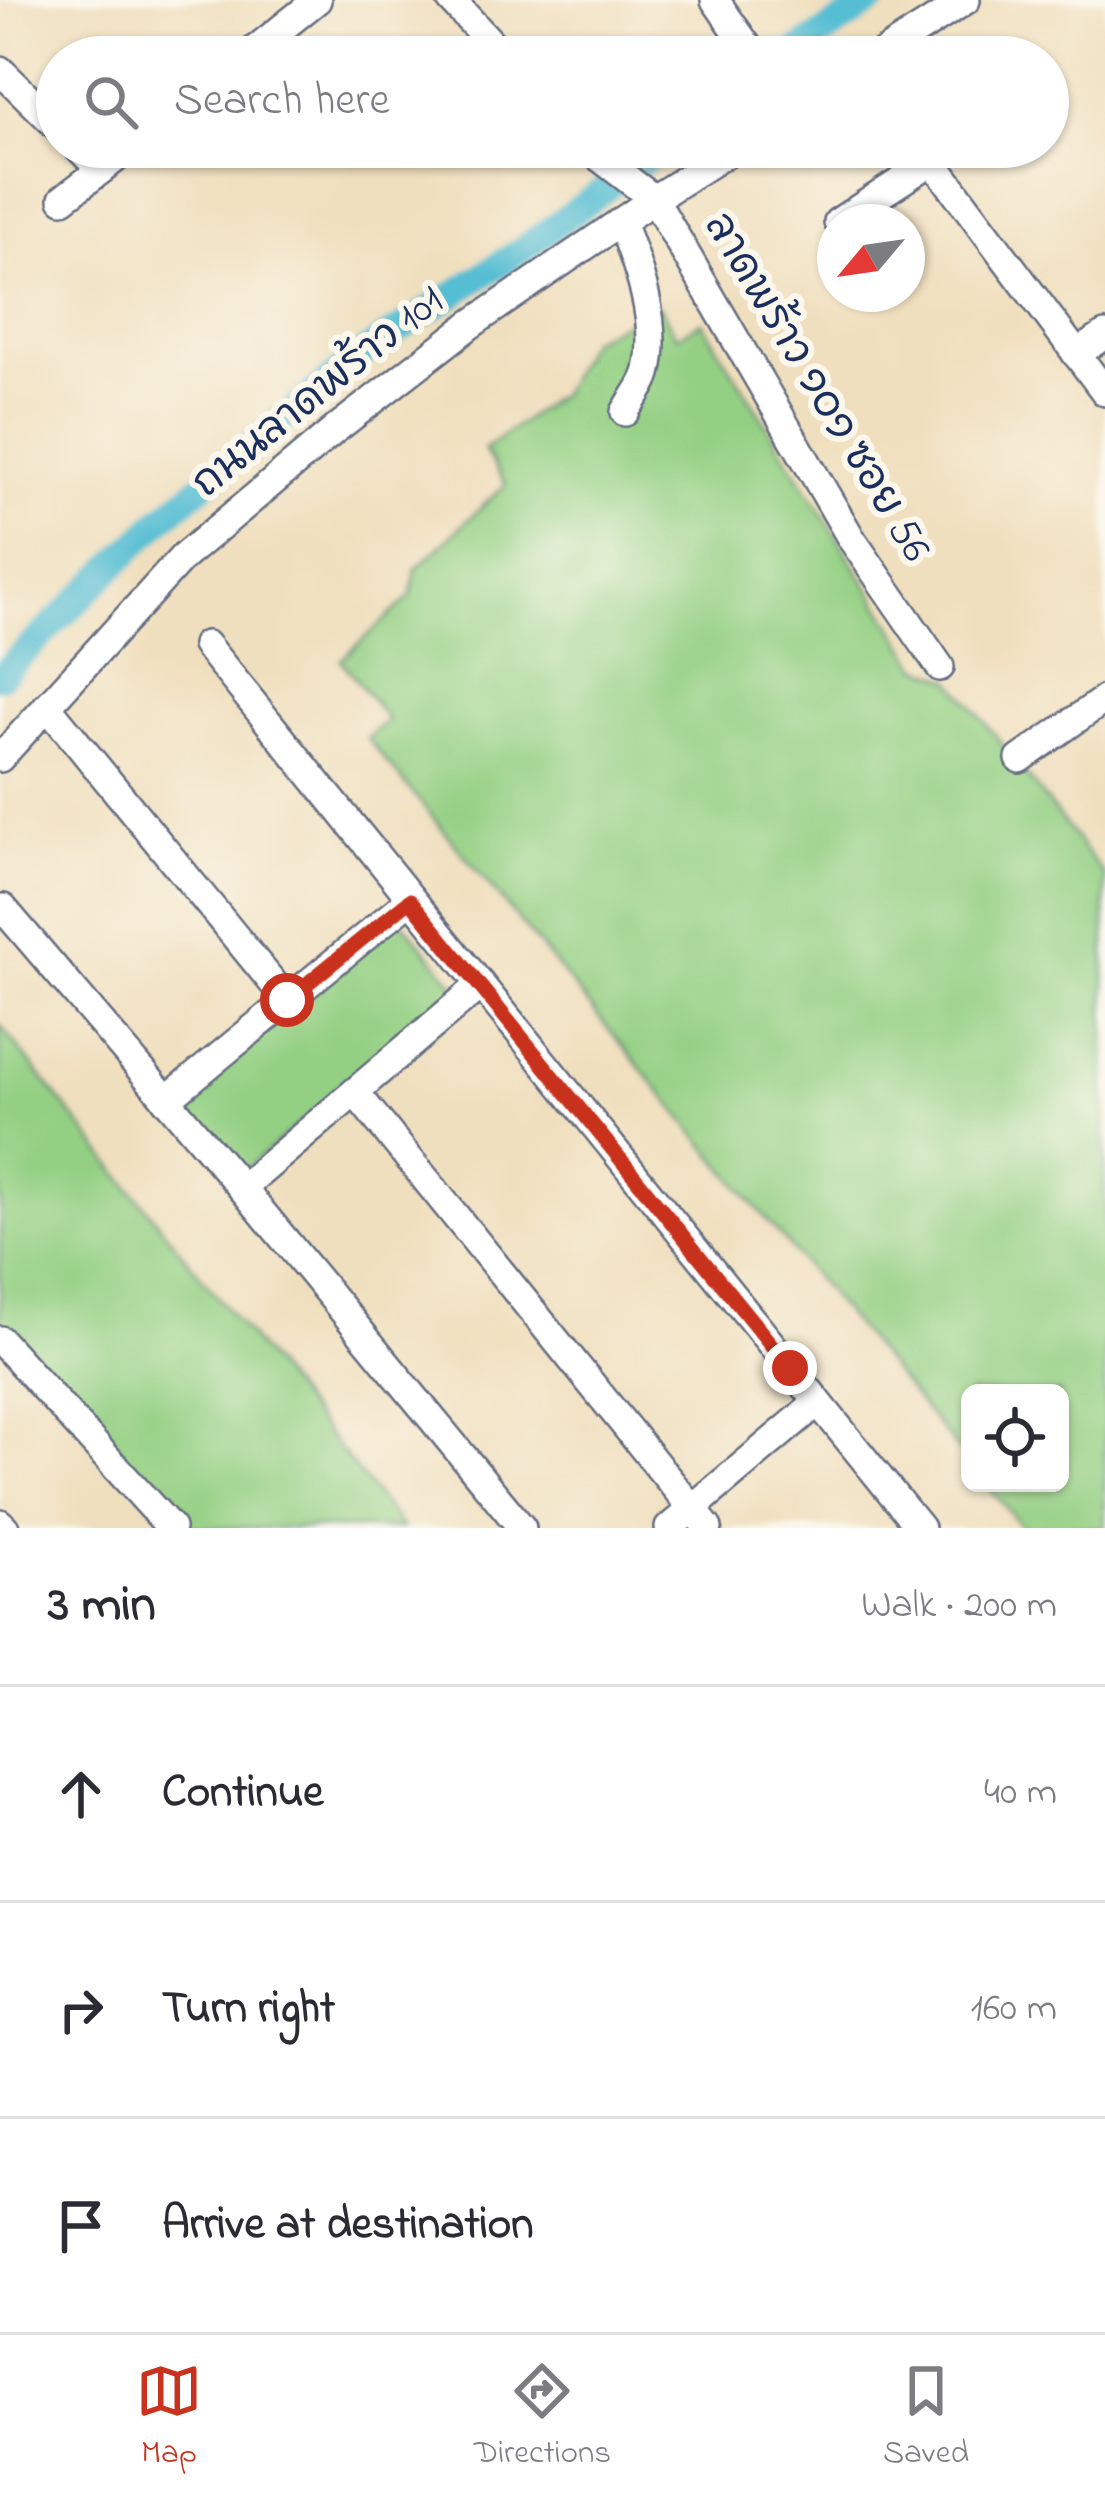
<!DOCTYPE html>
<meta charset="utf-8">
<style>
body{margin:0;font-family:"Indie Flower","Playpen Sans Thai",sans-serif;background:#f2f2f3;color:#2b2b33}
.controls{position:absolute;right:36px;bottom:36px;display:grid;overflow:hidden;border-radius:18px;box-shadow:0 3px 9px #0004}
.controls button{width:108px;height:108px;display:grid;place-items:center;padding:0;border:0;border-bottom:3px solid #e1e1e2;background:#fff;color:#2b2b33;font:60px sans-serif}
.compass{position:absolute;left:817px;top:204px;width:108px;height:108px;border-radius:50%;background:#fff;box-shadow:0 3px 9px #0004;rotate:241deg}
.stop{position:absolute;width:36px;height:36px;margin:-27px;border:9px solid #c8321e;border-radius:50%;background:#fff}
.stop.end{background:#c8321e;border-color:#fff;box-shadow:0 3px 12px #0008}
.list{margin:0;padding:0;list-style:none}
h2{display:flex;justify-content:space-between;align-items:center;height:156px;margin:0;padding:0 48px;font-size:51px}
h2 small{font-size:39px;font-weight:400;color:#7c7c81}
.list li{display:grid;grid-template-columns:78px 1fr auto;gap:36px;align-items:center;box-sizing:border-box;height:216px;padding:0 48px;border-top:3px solid #e1e1e2}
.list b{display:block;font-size:45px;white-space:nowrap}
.list em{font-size:39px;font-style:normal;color:#7c7c81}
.icon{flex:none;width:66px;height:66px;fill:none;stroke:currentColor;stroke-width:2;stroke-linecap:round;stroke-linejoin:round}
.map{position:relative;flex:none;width:1105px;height:1528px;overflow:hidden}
.search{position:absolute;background:#fff;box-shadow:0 3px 9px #0004;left:36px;right:36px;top:36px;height:132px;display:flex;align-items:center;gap:30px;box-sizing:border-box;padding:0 42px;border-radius:66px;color:#7c7c81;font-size:45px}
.sheet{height:804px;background:#fff}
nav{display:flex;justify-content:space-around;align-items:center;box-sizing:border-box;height:168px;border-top:3px solid #e1e1e2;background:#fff;font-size:33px;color:#7c7c81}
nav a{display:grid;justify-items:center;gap:6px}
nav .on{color:#c8321e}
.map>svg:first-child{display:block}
</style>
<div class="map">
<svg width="1105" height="1528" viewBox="0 0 1105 1528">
<rect width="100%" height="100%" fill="#fbf7ec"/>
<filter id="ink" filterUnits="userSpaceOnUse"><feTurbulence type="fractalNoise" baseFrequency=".00833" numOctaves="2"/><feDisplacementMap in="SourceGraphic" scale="24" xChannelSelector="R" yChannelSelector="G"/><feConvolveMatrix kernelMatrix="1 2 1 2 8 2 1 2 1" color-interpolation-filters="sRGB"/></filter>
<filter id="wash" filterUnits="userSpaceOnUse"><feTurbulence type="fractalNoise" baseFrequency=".004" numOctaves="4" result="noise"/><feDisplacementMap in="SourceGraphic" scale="48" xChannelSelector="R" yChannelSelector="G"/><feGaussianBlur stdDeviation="2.7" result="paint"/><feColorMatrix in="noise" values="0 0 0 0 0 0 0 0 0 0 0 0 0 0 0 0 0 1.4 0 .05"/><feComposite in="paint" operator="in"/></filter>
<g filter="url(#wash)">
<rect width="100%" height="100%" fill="#f0dfbe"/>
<!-- green -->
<g fill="#94d084" stroke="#588071" stroke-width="3">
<polygon points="659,306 677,336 702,322 918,666 952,680 1105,876 1105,1528 1023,1528 985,1483 1060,1483 1060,1393 970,1393 970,1464 367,738 388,720 341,660 411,596 416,569 506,484 484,450 561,393 589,340"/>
<polygon points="400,919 460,990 240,1174 180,1102"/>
<polygon points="0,1025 402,1528 180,1528 0,1330"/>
</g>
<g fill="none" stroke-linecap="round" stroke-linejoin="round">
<!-- canal -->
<g stroke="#56bed3" stroke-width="27">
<polyline points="788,57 875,0"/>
<polyline points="0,676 164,517 365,352 523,249 663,147"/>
</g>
</g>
</g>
<g filter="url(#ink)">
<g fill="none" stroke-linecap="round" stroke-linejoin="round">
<defs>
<g id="minor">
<polyline points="451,0 504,57"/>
<polyline points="715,0 755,57"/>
<polyline points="246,57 317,0"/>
<polyline points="877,57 966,0"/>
<polyline points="0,70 57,126"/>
<polyline points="78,147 101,170 130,147"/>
<polyline points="586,147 654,199 851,538 940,667"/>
<polyline points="922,147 1105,392"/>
<polyline points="63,199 101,170"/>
<path d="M 621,222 C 638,266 659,322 648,370 C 645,385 632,399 625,412"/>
<polyline points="838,222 932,161"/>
<polyline points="1076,354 1105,335"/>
<polyline points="206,645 920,1528"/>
<polyline points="47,706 287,1000"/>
<polyline points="0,758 182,558 337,428 470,325 654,199 736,147"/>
<polyline points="1020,759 1105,699"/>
<polyline points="3,908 242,1188 522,1528"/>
<polyline points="355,1092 708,1528"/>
<polyline points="166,1100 410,900"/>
<polyline points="242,1188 479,986"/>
<polyline points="0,1340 171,1528"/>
<polyline points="0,1523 5,1528"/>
<polyline points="669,1528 818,1402"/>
</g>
</defs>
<!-- minor casing -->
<use href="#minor" stroke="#666d80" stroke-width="32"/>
<!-- minor -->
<use href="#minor" stroke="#fff" stroke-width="27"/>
</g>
</g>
<g fill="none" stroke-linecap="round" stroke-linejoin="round" filter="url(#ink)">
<!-- route -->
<polyline stroke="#c8321e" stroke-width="15" points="287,1000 410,900 790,1368"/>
</g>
<g text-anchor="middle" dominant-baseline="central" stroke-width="12" stroke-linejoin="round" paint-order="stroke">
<!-- street labels -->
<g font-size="42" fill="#1b2f5e" stroke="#fbf7ec">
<text transform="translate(816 388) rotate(59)">ลาดพร้าว ๑๐๑ ซอย 56</text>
<text transform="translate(319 393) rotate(-39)">ถนนลาดพร้าว 101</text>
</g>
</g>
</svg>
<div class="controls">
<button><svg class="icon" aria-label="locate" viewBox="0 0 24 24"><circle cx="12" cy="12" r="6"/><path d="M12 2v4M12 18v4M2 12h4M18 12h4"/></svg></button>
</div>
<svg class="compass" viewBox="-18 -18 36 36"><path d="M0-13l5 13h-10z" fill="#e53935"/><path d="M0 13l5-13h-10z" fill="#7c7c81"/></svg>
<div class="stop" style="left:287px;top:1000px"></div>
<div class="stop end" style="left:790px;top:1368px"></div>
<div class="search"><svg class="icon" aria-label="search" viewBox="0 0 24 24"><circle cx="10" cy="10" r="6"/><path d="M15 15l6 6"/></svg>Search here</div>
</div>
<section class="sheet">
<h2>3 min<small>Walk · 200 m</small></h2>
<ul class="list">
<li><svg class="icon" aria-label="ahead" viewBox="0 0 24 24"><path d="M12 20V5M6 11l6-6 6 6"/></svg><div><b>Continue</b></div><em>40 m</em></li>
<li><svg class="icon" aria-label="right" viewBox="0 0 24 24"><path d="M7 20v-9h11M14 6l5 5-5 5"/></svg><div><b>Turn right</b></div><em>160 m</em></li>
<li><svg class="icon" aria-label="arrive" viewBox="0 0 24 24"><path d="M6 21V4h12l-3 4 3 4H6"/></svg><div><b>Arrive at destination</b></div></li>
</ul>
</section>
<nav>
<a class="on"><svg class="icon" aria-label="map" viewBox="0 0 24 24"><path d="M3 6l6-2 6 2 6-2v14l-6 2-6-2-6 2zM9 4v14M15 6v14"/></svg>Map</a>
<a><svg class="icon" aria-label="directions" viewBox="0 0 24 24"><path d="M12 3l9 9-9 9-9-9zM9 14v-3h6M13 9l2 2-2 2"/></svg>Directions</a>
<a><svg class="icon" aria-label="saved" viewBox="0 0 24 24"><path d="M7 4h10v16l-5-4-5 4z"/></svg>Saved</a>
</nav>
